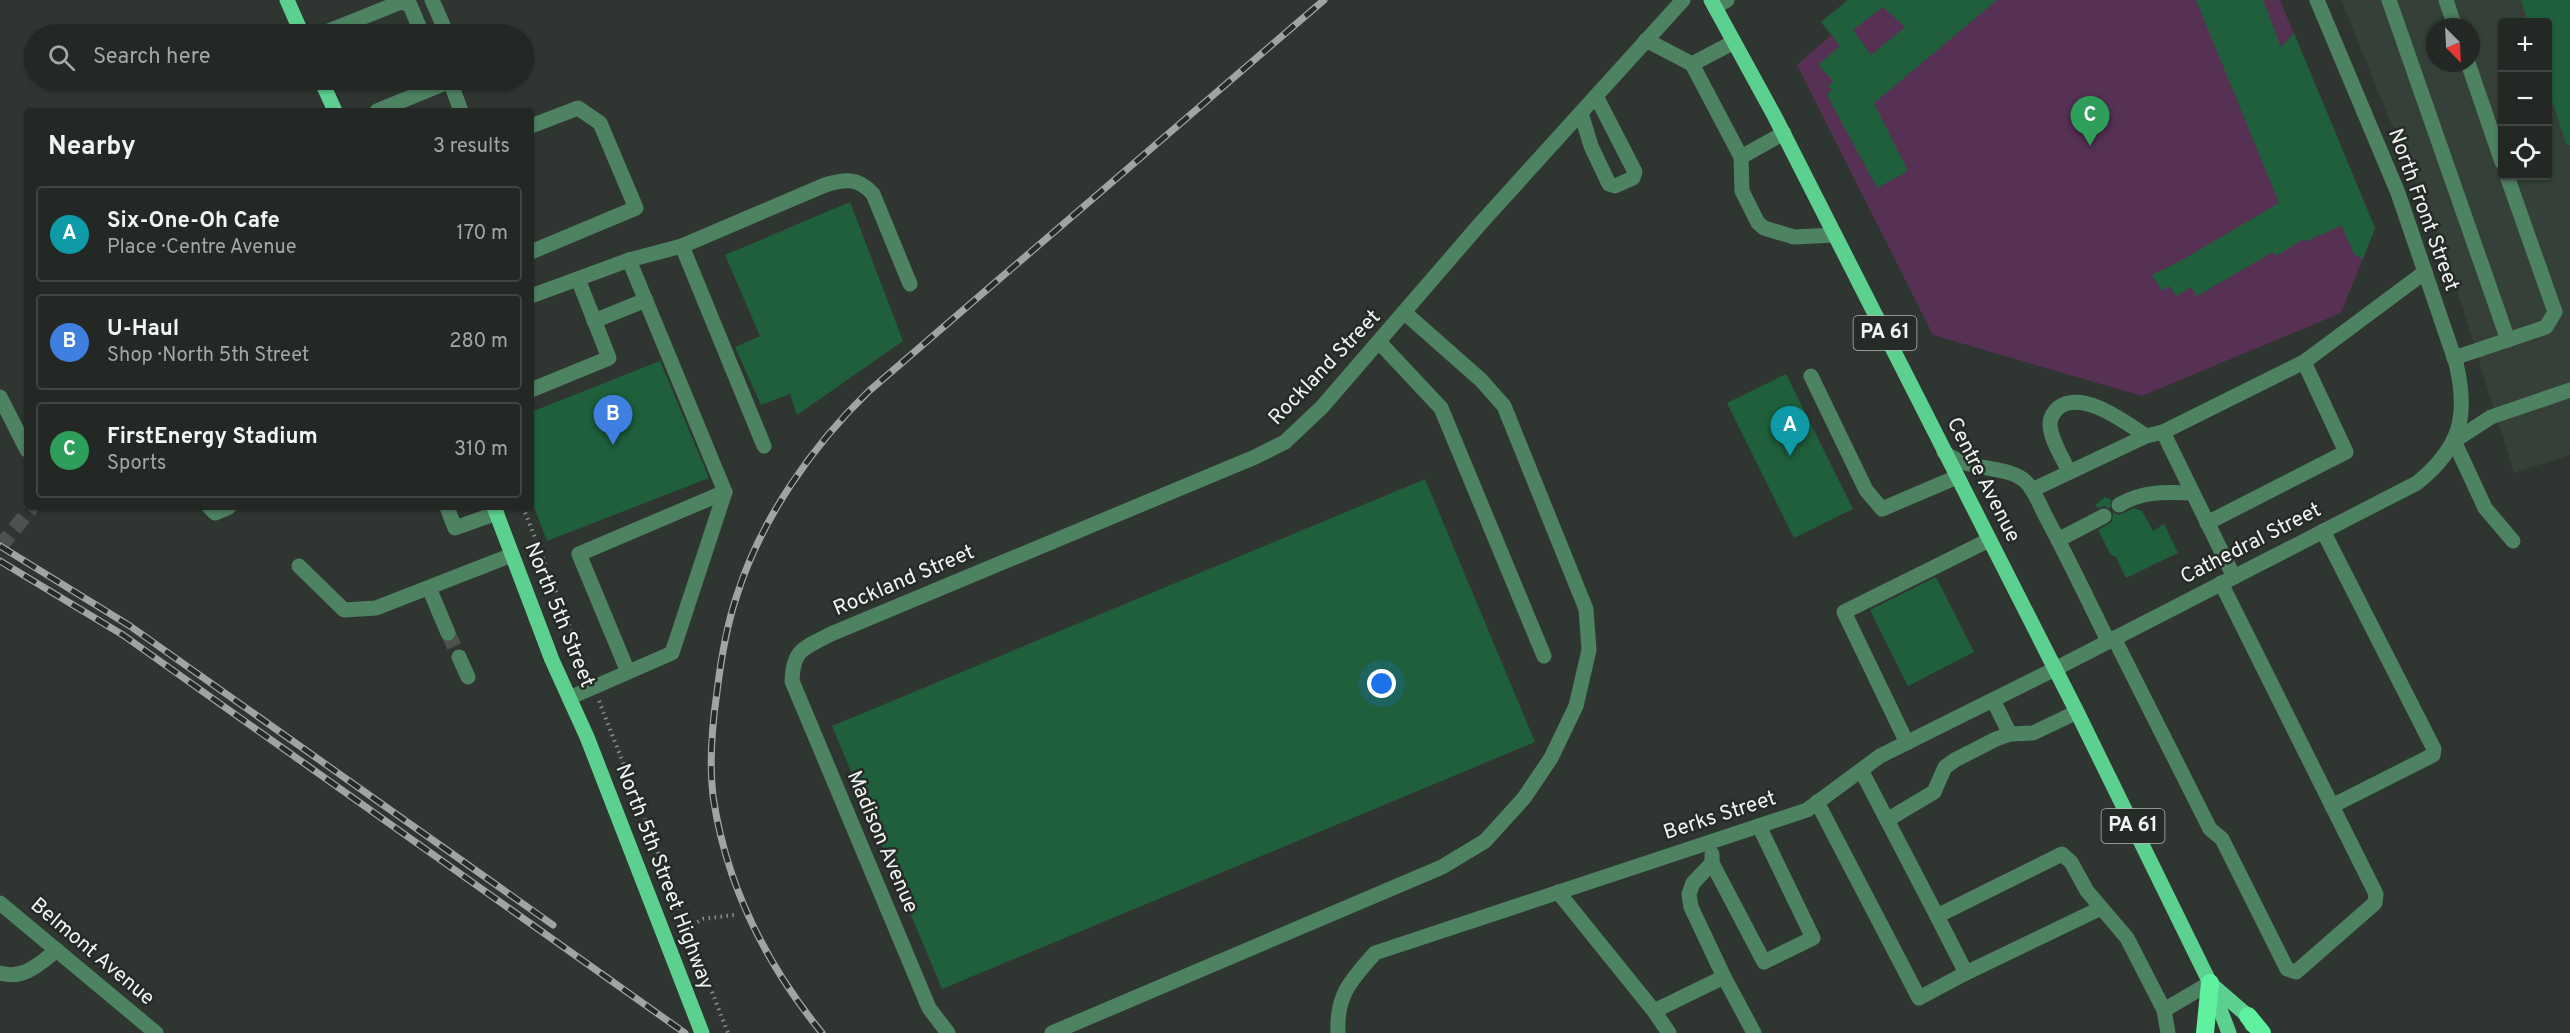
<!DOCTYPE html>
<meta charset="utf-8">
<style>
body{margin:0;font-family:Overpass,sans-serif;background:#2f3432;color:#f1f3f6}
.controls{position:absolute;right:18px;top:18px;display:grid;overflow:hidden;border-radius:6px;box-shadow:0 2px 4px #0004}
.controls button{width:54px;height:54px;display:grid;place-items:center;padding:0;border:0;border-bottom:2px solid #404442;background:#232825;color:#f1f3f6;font:30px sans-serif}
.compass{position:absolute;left:2426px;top:18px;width:54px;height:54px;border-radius:50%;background:#232825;box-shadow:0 2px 4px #0004;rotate:156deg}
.you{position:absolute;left:1382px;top:684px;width:21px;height:21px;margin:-15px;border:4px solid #fff;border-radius:50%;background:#1a73e8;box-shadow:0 0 0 9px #1a73e833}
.badge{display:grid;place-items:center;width:39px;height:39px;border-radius:50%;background:#f589ef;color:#fff;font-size:20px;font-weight:700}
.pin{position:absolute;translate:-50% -50px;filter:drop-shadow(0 2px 3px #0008)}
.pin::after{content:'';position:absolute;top:32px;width:21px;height:18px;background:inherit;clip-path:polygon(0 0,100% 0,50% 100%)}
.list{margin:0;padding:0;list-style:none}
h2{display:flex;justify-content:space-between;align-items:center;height:78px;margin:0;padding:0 24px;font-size:26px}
h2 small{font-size:20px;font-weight:400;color:#a3a6a7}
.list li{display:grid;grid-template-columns:39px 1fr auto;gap:18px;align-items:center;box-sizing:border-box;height:96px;margin:0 12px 12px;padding:0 12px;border:2px solid #404442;border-radius:6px}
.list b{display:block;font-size:22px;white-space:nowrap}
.list p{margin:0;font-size:20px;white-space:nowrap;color:#a3a6a7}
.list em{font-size:20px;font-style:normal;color:#a3a6a7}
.icon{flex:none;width:33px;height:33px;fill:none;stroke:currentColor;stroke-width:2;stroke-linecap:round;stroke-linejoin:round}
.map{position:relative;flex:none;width:2570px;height:1033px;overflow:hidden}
.search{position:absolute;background:#232825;box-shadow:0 2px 4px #0004;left:24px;top:24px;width:510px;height:66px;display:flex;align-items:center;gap:15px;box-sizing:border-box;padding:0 21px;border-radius:33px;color:#a3a6a7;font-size:22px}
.panel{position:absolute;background:#232825;box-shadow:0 2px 4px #0004;left:24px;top:108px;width:510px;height:402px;border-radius:6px}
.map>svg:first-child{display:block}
</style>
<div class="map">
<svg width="2570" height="1033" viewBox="0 0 2570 1033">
<rect width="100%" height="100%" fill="#2f3531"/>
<!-- built -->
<path fill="#344038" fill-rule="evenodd" d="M 2341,0 L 2570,0 L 2570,455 L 2514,473 L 2450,268 ZM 2502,22 L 2548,22 L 2548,176 L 2502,176 ZM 2435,27 L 2471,27 L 2471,63 L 2435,63 Z"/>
<!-- green -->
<polygon fill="#563154" points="1848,0 2280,0 2375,228 2341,313 2142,396 1933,335 1797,65 1831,35 1821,22"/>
<!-- building -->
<g fill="#1f5f3c" fill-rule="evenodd">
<path d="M 1848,0 L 1997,0 L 1874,103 L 1908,171 L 1877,188 L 1827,95 L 1832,90 L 1828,86 L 1833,81 L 1818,65 L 1840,46 L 1821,22 ZM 1883,7 L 1905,27 L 1871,55 L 1853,30 Z"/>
<polygon points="2196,0 2263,0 2281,47 2294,33 2375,228 2363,259 2354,254 2341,225 2322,235 2321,234 2306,242 2304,239 2276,256 2273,252 2197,296 2191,287 2176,296 2170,286 2162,291 2152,275 2182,260 2279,203"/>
<polygon points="2521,0 2570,0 2570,145 2567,146 2547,85 2547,22 2528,22"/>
<polygon points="850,202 903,341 797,415 790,394 761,405 735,347 760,336 725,255"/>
<polygon points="660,361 709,478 547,541 531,499 531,412"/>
<polygon points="1786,374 1853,509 1794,538 1727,403"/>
<polygon points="1425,479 1535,742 942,989 832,726"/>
<polygon points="2105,497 2111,500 2110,509 2104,506 2098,508 2095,505"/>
<polygon points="2134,508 2142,511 2153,531 2164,524 2178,553 2126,578 2116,557 2111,555 2098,530 2112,522 2113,512 2119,515"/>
<polygon points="1936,577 1974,652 1908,686 1870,610"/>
</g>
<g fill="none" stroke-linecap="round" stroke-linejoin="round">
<!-- minor-tunnel -->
<g stroke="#4c524e" stroke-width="15" stroke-dasharray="15 8" stroke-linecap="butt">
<polyline points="0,547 32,507"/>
<polyline points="448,633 459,657"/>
</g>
<!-- path -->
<g stroke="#8b8f8c" stroke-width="4" stroke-dasharray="1.5 4.5" stroke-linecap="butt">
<polyline points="523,507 588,674"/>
<polyline points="599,701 728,1033"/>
<polyline points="687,928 703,919 734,915"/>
</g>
<!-- minor -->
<g stroke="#4e8362" stroke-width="15">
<polyline points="432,0 447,34"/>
<polyline points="2389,0 2508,340"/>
<polyline points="2446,0 2455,27"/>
<polyline points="1715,7 1727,0"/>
<polyline points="321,34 401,2 410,5 420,29 419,34"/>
<polyline points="1646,40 1692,64 1734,42"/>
<polyline points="2468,63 2502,162"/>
<polyline points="1692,64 1741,157 1784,133"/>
<polyline points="377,111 450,81 461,111"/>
<polyline points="1581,113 1591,146 1609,184 1615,186 1633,178 1635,172 1596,96"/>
<polyline points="531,126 578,108 600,123 636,208 531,252"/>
<polyline points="1741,157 1742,191 1758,223 1764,228 1794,237 1835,235"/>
<polyline points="682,246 764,446"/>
<polyline points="629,260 725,492"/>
<path d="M 531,296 L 629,260 L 682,246 L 825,185 C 844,179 858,177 873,194 L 910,284"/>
<polyline points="594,321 646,300"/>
<polyline points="1380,343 1441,408 1544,656"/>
<polyline points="2454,358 2546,327 2555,312 2507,176"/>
<polyline points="1811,376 1866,490 1882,509 1957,477"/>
<polyline points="531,390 609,358 578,279"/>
<polyline points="0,397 27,450"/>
<polyline points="2163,432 2304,362 2425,272"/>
<polyline points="2454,441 2491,417 2570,390"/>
<polyline points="2454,441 2485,508 2513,541"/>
<path d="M 1944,452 C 1969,472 2008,465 2025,481 C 2035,490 2040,506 2046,517 C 2068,558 2088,600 2108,641"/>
<path d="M 2069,472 C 2063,458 2050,439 2050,424 C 2050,417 2053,413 2058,408 C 2082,389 2125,422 2146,436"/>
<polyline points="2032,490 2146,436 2163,432 2234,577"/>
<path d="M 2119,505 C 2142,491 2165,492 2191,493"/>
<polyline points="209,507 215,513 229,507"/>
<polyline points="447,507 455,528 497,513"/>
<polyline points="2207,523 2346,452 2304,362"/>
<polyline points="2323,531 2434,749 2433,755 2332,806"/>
<polyline points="2058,540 2104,516"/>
<polyline points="299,566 344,610 376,608 512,555"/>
<polyline points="429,588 448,633"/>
<polyline points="2114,638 2210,829 2222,839 2287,969 2296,972 2375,903 2376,894 2221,583"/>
<polyline points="459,657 468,677"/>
<polyline points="569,698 672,653 725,492 579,554 628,672"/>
<polyline points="1993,700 2010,734"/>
<polyline points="1907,743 1844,612 1989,540"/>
<polyline points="1861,770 1937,916"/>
<polyline points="1817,802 1919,998 1966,973"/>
<polyline points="1887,820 1934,792 1945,767 1955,760 1996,739 2010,734 2033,733 2077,712"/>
<polyline points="1712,854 1712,863 1693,883 1689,894 1691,907 1724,977 1754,1033"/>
<polyline points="1712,863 1764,962 1813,938 1759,826"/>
<polyline points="1558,892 1654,1011 1669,1033"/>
<polyline points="0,903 156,1033"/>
<polyline points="2101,908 1966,973 1937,916 2062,854 2071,862 2087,891 2127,938 2164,1010 2168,1033"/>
<path d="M 0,973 C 24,980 39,964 57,950"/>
<polyline points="2164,1010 2210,983"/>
<polyline points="1654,1011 1724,977"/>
<path d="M 948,1033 L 929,1008 L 792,681 C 793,649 804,648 831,634 L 1255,457 L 1285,442 L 1322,407 L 1480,224 L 1683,0"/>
<polyline points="1052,1033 1442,867 1485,841 1524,798 1551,758 1576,706 1589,650 1586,609 1504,406 1481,380 1405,313"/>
<path d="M 1338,1033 C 1336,995 1351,980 1375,953 L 1807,810 L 1880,756 L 2055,669 L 2417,483 C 2460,448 2469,417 2456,363 L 2398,193 L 2317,0"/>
</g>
<!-- major -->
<g stroke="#5cd18f" stroke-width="15">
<polyline points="287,0 302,34"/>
<polyline points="1711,0 1775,117 2077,712 2210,983 2229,1033"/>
<polyline points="321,80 335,111"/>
<polyline points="494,507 552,660 587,737 702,1033"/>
<polyline points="2212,985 2248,1016 2252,1025"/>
</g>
<!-- highway -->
<g stroke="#5ff0a0" stroke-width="18">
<polyline points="2248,1016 2262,1033"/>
<polyline points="2205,1033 2210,983"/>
</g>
<defs>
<g id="rail">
<polyline points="0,546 130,626 553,925"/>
<polyline points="0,561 123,635 685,1033"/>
<path d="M 822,1033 C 766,964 726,885 713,796 C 709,762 712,726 717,692 C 721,659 726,627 737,595 C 761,519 812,446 869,391 L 1324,0"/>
</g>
</defs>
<!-- rail casing -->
<use href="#rail" stroke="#a1a5a2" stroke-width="7"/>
<!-- rail -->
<use href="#rail" stroke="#252b27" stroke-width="4.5" stroke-dasharray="14" stroke-linecap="butt"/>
</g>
<g text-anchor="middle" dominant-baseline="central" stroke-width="5" stroke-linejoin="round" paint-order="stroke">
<!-- shield labels -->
<g fill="#252b27" stroke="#b4b8b5" stroke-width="1.5">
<rect x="1853.5" y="316" width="63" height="34" rx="4.5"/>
<rect x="2101.5" y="809" width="63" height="34" rx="4.5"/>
</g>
<g font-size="20" font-weight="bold" fill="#f1f4f2">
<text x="1885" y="333">PA 61</text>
<text x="2133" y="826">PA 61</text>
</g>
<!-- street labels -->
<g font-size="21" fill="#f1f4f2" stroke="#252b27">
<text transform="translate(2423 210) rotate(70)">North Front Street</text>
<text transform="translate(1325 368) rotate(-46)">Rockland Street</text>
<text transform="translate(1983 480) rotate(63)">Centre Avenue</text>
<text transform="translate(2251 544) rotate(-27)">Cathedral Street</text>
<text transform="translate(904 581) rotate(-23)">Rockland Street</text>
<text transform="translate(559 615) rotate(68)">North 5th Street</text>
<text transform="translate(1720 816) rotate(-18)">Berks Street</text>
<text transform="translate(882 842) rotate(67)">Madison Avenue</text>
<text transform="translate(664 877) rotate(69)">North 5th Street Highway</text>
<text transform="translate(92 952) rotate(40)">Belmont Avenue</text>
</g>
</g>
</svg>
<div class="controls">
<button>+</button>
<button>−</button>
<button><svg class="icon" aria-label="locate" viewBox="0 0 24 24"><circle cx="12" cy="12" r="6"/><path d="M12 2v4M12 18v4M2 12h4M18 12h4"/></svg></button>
</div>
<svg class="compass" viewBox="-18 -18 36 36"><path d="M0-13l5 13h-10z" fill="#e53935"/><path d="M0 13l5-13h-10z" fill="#a3a6a7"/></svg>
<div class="you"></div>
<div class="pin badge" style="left:1790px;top:456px;background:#0f9aa8">A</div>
<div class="pin badge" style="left:613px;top:445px;background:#3f7fe0">B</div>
<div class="pin badge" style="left:2090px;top:146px;background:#2e9e5b">C</div>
<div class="search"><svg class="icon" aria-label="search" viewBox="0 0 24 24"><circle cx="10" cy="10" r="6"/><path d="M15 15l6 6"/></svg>Search here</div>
<section class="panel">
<h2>Nearby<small>3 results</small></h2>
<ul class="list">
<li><span class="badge" style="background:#0f9aa8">A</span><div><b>Six-One-Oh Cafe</b><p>Place · Centre Avenue</p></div><em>170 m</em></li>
<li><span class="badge" style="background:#3f7fe0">B</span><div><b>U-Haul</b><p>Shop · North 5th Street</p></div><em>280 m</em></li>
<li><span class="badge" style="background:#2e9e5b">C</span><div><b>FirstEnergy Stadium</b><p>Sports</p></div><em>310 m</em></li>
</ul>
</section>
</div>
